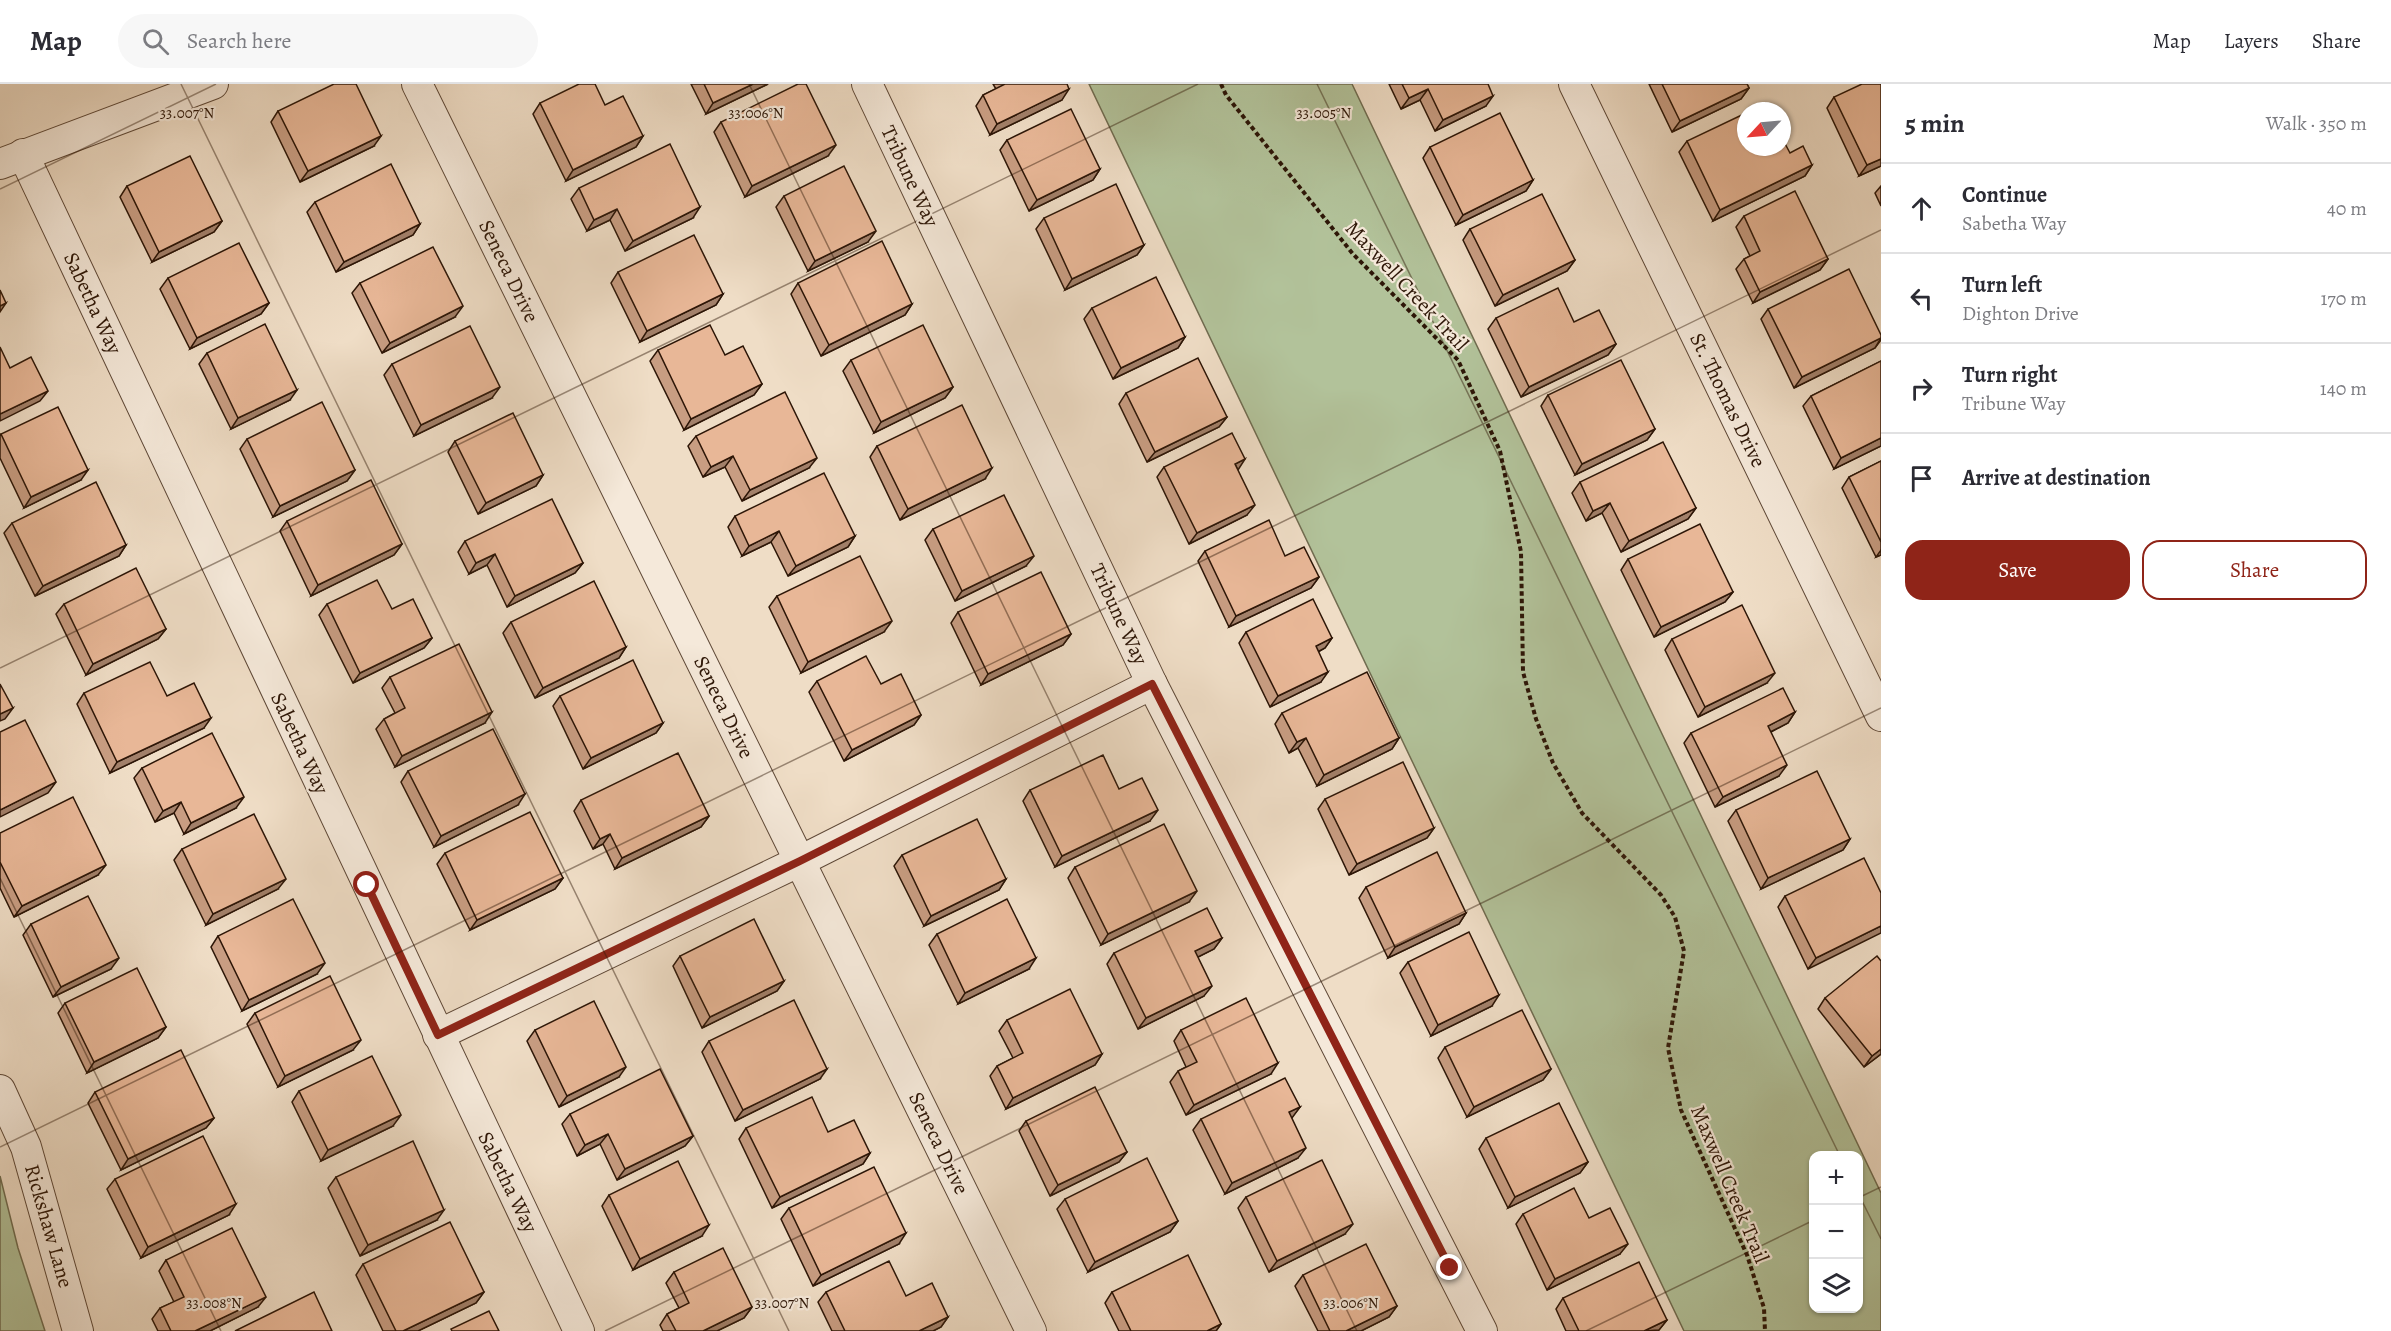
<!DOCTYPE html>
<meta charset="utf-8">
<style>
body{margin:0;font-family:Alegreya,serif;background:#f7f7f7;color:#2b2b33}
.controls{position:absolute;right:18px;bottom:18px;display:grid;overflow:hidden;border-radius:12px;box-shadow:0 2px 4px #0004}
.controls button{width:54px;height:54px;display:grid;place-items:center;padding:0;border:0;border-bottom:2px solid #e1e1e2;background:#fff;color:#2b2b33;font:30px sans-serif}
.compass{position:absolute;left:1737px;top:18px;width:54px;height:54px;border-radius:50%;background:#fff;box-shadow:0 2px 4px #0004;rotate:244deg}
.stop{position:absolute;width:18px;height:18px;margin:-14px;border:4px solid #8f2418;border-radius:50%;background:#fff}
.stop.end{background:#8f2418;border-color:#fff;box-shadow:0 2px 6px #0008}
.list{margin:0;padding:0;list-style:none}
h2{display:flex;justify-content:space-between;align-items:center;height:78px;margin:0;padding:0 24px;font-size:26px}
h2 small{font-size:20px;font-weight:400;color:#7c7c81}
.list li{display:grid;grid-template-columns:39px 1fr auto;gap:18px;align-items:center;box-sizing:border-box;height:90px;padding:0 24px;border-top:2px solid #e1e1e2}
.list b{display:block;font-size:22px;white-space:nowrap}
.list p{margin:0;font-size:20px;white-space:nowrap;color:#7c7c81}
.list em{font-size:20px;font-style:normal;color:#7c7c81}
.actions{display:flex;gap:12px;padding:18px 24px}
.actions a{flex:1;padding:14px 0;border:2px solid #8f2418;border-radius:18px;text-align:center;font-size:21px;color:#8f2418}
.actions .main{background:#8f2418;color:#fff}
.icon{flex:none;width:33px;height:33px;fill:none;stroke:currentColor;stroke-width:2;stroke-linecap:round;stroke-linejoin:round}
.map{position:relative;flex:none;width:1881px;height:1247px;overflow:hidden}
header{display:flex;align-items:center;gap:36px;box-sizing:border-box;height:84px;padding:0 30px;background:#fff;border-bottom:2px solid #e1e1e2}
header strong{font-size:28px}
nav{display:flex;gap:33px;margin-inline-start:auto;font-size:21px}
.search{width:420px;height:54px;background:#f7f7f7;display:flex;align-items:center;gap:15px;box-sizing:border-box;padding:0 21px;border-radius:33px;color:#7c7c81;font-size:22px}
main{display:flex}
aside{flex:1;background:#fff}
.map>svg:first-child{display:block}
</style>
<header>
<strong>Map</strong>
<div class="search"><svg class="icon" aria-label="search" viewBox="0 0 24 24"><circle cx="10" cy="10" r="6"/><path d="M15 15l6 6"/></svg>Search here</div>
<nav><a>Map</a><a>Layers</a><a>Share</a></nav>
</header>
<main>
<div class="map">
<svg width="1881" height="1247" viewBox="0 0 1881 1247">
<rect width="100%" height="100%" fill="#efddc6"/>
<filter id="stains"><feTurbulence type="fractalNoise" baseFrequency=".00333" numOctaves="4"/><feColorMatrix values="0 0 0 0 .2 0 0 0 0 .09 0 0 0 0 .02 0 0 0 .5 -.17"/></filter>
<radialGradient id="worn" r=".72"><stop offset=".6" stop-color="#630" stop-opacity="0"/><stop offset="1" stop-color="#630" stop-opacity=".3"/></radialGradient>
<!-- green -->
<g fill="#b2c29a" stroke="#706c50" stroke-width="1.5" fill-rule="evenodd">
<path d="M 1089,0 L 1352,0 L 1881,1109 L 1881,1247 L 1684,1247 ZM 1814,1072 L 1858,1072 L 1858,1224 L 1814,1224 Z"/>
<polygon points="0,1092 18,1164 45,1247 0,1247"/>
</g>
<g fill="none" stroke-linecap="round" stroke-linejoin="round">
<defs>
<g id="street">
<polyline points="417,0 1031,1247"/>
<polyline points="867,0 1152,600 1482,1247"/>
<polyline points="1574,0 1881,632"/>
<polyline points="23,70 579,1247"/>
<polyline points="0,80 213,0"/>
<polyline points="438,951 800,777 1152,600"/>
<polyline points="0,1006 26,1063 78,1247"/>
</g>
</defs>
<!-- street casing -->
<use href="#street" stroke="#5e4837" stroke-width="32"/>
<!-- path -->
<polyline stroke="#2d1607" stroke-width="4" stroke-dasharray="4.5 3" stroke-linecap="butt" points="1221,0 1226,11 1353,170 1458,276 1500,367 1521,468 1523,588 1536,635 1553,679 1582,729 1661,811 1675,833 1684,867 1668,964 1681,1026 1747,1171 1764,1224 1765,1247"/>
<!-- street -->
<use href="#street" stroke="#f5e9da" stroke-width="30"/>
</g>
<!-- wall -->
<g fill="#c89d82" stroke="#2d1607" stroke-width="1.5">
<polygon points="691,0 768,0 706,30"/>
<polygon points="993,0 1067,0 1062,16 990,51 976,22 983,11 996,5"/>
<polygon points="1389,0 1488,0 1486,22 1435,47 1420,16 1401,25"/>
<polygon points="1649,0 1747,0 1749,4 1741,15 1672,48"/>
<polygon points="1834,13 1881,82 1859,92 1827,24"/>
<polygon points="540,19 605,21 643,52 636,63 566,97 533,30"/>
<polygon points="278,27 374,62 300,98 271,38"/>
<polygon points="721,38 828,72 745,113 714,48"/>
<polygon points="1007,56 1100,85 1093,96 1029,127 1000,66"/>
<polygon points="1687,57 1812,81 1805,92 1713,137 1679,68"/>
<polygon points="1430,63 1533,96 1526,107 1456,141 1423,74"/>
<polygon points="127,102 222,137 214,148 152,178 120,113"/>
<polygon points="1881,102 1881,122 1875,109"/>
<polygon points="579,104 693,134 625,167 610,136 587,147 571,115"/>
<polygon points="784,112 868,158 808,187 776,123"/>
<polygon points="315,118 420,140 413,151 336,188 307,128"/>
<polygon points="1744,132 1828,175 1820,186 1753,219 1736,185 1744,175 1750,172 1736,143"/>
<polygon points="1044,134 1144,161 1137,171 1065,206 1036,145"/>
<polygon points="1470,145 1575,176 1567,187 1495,222 1463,156"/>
<polygon points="618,188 723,210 716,221 640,258 611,199"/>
<polygon points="168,194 269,219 261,230 190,265 160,205"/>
<polygon points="360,199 455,233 382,269 352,209"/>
<polygon points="798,199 912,220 905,231 821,272 791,210"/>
<polygon points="1092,224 1185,253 1178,264 1113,295 1084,235"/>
<polygon points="1768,225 1881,251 1881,256 1875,264 1794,304 1761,235"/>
<polygon points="1496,234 1574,238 1616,260 1608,271 1521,313 1488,245"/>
<polygon points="658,266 725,271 762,300 754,311 684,346 650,277"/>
<polygon points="207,269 290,316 231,345 199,280"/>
<polygon points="851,276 953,303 945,314 874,349 843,287"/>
<polygon points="1881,277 1881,362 1834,385 1803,322 1811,312"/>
<polygon points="392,280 492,314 414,352 384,291"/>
<polygon points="1126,309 1227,333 1219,343 1147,378 1119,320"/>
<polygon points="1548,311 1655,345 1647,356 1575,391 1541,322"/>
<polygon points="1,350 81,396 24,424 0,374 0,352"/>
<polygon points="696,352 809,384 742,417 725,383 703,393 688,362"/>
<polygon points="247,355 355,386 347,397 273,433 240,365"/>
<polygon points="455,357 543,391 536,402 478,430 448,368"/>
<polygon points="877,362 985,395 900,436 870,373"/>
<polygon points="1881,377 1881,471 1876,473 1842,404 1849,393"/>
<polygon points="1164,383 1238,386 1247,431 1189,460 1157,393"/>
<polygon points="1580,398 1696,424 1688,435 1621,468 1602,429 1586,437 1572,409"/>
<polygon points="735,432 855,452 848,463 788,492 771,458 742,472 728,443"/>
<polygon points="287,437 402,460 394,471 311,512 280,447"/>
<polygon points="12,439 126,461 119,472 35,512 4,449"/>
<polygon points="933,445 1026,482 955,517 925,456"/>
<polygon points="465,457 583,479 575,489 507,523 487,481 469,490 458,468"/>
<polygon points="1205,467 1285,472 1319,493 1311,504 1229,543 1198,477"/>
<polygon points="1628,475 1733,508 1725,518 1654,553 1621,486"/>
<polygon points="777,512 884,548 801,589 769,523"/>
<polygon points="64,520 166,545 158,555 86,591 56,530"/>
<polygon points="327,520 392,525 432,554 424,564 353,599 319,531"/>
<polygon points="958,528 1071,550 1063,561 981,601 951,539"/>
<polygon points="511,538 626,563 619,574 535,614 503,549"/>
<polygon points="1246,548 1332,554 1325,564 1318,568 1321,598 1270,623 1239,559"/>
<polygon points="1672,555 1767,599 1698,633 1665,566"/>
<polygon points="390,593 485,639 395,683 376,645 384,635 395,629 382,604"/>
<polygon points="817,597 881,600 921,631 914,641 844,677 809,608"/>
<polygon points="84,609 167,612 204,644 110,689 77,620"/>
<polygon points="560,612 663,639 656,649 583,685 553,622"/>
<polygon points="1795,628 1788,639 1771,648 1779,692 1715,723 1684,659 1691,649"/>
<polygon points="1282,629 1399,654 1392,665 1317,702 1298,664 1289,669 1275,640"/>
<polygon points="142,684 236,724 184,750 174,729 155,738 134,694"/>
<polygon points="408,687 518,721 434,763 401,698"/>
<polygon points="1119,705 1150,737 1055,783 1023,717 1030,706"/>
<polygon points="1325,715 1434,744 1427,754 1349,791 1318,725"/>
<polygon points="581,716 709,732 701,743 615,785 603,760 593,765 574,727"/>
<polygon points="1736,726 1850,755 1843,766 1761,805 1728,737"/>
<polygon points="0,749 98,791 14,833 0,804"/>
<polygon points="182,765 278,805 206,841 174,776"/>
<polygon points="445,769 563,794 555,805 470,846 437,780"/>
<polygon points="902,771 1006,795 999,806 924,842 894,782"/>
<polygon points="1075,783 1189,818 1101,861 1068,794"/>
<polygon points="1366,803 1466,829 1459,840 1388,874 1359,814"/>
<polygon points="1881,809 1808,885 1778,823 1785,812"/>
<polygon points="31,840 111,885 53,913 23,851"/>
<polygon points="937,850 1029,885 958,920 929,861"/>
<polygon points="218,852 317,890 242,927 211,863"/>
<polygon points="1222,854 1214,865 1198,873 1204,912 1138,945 1107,880 1114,869"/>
<polygon points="680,872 784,897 777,907 702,944 673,882"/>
<polygon points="1408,878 1492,922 1431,952 1400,889"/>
<polygon points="1825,914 1881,970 1864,983 1818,925"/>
<polygon points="65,919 166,943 158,954 87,989 58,929"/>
<polygon points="255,929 353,966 278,1003 247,940"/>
<polygon points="1007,936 1102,970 1095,981 1006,1025 990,992 997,982 1013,974 999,947"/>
<polygon points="535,946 619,993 559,1023 527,957"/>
<polygon points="1181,946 1271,990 1186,1031 1170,998 1178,987 1186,983 1174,957"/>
<polygon points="709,957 820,995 735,1037 702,968"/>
<polygon points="1445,963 1551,985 1543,996 1467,1033 1438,974"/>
<polygon points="299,1007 393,1042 321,1077 292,1018"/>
<polygon points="95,1008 214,1034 206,1044 121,1086 88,1019"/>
<polygon points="1300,1023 1291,1034 1298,1074 1225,1110 1193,1046 1201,1035"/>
<polygon points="570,1030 693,1052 685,1062 617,1096 600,1060 577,1072 562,1040"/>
<polygon points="1026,1037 1127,1068 1119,1078 1050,1112 1019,1047"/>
<polygon points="746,1044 828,1048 870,1069 863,1080 772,1124 739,1055"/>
<polygon points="1486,1054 1588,1078 1580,1089 1508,1124 1479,1065"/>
<polygon points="336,1093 437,1136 360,1172 328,1104"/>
<polygon points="115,1095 229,1131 141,1174 107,1105"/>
<polygon points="609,1111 702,1152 633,1186 602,1122"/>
<polygon points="1246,1113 1345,1150 1269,1188 1238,1124"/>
<polygon points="1065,1115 1178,1137 1170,1148 1088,1188 1057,1125"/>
<polygon points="789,1124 899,1160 813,1202 781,1135"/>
<polygon points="1523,1130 1589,1134 1620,1170 1547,1206 1516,1140"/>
<polygon points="166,1176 258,1223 210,1247 158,1247 152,1235 160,1224 174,1218 159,1187"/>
<polygon points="363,1180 484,1208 476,1219 418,1247 383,1247 356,1191"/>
<polygon points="674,1188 752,1223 744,1234 717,1247 663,1247 660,1241 667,1230 679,1224 666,1199"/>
<polygon points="1303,1191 1397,1222 1389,1233 1361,1247 1318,1247 1295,1202"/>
<polygon points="826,1208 948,1233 941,1243 933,1247 832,1247 818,1218"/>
<polygon points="1112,1208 1221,1240 1216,1247 1119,1247 1105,1219"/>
<polygon points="1563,1214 1667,1236 1658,1247 1566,1247 1556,1225"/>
</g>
<!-- shaded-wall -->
<g fill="#a2806a" stroke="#2d1607" stroke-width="1.5">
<polygon points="753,0 768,0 706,30 713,19"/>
<polygon points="1749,4 1741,15 1672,48 1680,37"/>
<polygon points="1069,5 1062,16 990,51 997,40"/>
<polygon points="1428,5 1420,16 1401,25 1409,14"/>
<polygon points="1493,12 1486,22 1435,47 1443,36"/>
<polygon points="381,52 374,62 300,98 308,87"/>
<polygon points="643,52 636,63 566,97 573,86"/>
<polygon points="836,61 828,72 745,113 752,102"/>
<polygon points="1881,75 1881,82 1859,92 1867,81"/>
<polygon points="1812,81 1805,92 1713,137 1720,126"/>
<polygon points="1100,85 1093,96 1029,127 1037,116"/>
<polygon points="1533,96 1526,107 1456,141 1463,131"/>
<polygon points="700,123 693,134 625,167 633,157"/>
<polygon points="617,125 610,136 587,147 594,136"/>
<polygon points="222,137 214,148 152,178 159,168"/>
<polygon points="420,140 413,151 336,188 344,178"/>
<polygon points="876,147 868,158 808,187 815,177"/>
<polygon points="1144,161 1137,171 1065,206 1072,195"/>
<polygon points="1828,175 1820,186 1753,219 1760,208"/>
<polygon points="1575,176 1567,187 1495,222 1503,211"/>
<polygon points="723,210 716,221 640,258 647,247"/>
<polygon points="6,219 0,228 0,222"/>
<polygon points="269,219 261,230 190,265 197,254"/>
<polygon points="912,220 905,231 821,272 829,261"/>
<polygon points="463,222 455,233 382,269 390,259"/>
<polygon points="1185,253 1178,264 1113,295 1121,284"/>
<polygon points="1881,254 1875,264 1794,304 1802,293"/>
<polygon points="1616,260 1608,271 1521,313 1529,303"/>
<polygon points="762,300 754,311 684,346 691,335"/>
<polygon points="500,303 492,314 414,352 421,341"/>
<polygon points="953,303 945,314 874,349 881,338"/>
<polygon points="297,306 290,316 231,345 238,334"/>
<polygon points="48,307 40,317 0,337 0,330"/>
<polygon points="1227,333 1219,343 1147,378 1155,368"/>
<polygon points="1655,345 1647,356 1575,391 1582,380"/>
<polygon points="1881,354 1881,362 1834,385 1841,374"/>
<polygon points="733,372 725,383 703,393 711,383"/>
<polygon points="817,374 809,384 742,417 750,406"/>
<polygon points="1245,375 1238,386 1235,380"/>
<polygon points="992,384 985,395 900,436 908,425"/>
<polygon points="88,386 81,396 24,424 31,413"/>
<polygon points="355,386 347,397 273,433 280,422"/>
<polygon points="543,391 536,402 478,430 486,419"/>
<polygon points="1610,419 1602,429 1586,437 1593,427"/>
<polygon points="1255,421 1247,431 1189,460 1197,449"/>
<polygon points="1696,424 1688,435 1621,468 1629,457"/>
<polygon points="779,447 771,458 742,472 749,462"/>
<polygon points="855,452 848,463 788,492 796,482"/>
<polygon points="402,460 394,471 311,512 318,501"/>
<polygon points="126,461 119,472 35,512 43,502"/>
<polygon points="1881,466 1881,471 1876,473"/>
<polygon points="495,470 487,481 469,490 476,479"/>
<polygon points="1034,472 1026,482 955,517 962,507"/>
<polygon points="583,479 575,489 507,523 515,512"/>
<polygon points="1319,493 1311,504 1229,543 1236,532"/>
<polygon points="1733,508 1725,518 1654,553 1661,543"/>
<polygon points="892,537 884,548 801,589 808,578"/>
<polygon points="166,545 158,555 86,591 93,580"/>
<polygon points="1071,550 1063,561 981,601 988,590"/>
<polygon points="432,554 424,564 353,599 360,589"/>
<polygon points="1332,554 1325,564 1308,573 1316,562"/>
<polygon points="626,563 619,574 535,614 543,604"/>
<polygon points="1328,588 1321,598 1270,623 1278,612"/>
<polygon points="1775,589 1767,599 1698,633 1705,623"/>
<polygon points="13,624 5,635 0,637 0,630"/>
<polygon points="492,628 485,639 395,683 402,672"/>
<polygon points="1795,628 1788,639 1760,653 1768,642"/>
<polygon points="921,631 914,641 844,677 852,666"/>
<polygon points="211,634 204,644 110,689 117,678"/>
<polygon points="663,639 656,649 583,685 591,674"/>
<polygon points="1306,654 1298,664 1289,669 1297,658"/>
<polygon points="1399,654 1392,665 1317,702 1324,691"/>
<polygon points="1787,681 1779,692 1715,723 1723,713"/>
<polygon points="56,698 48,709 0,733 0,726"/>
<polygon points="525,710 518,721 434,763 441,752"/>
<polygon points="244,713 236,724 184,750 191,739"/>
<polygon points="181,718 174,729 155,738 163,727"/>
<polygon points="1158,726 1150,737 1055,783 1062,772"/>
<polygon points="709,732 701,743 615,785 622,774"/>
<polygon points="1434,744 1427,754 1349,791 1357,780"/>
<polygon points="610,750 603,760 593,765 600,755"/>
<polygon points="1850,755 1843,766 1761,805 1768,794"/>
<polygon points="106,781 98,791 14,833 22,822"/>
<polygon points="563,794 555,805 470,846 477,836"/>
<polygon points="286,795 278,805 206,841 213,830"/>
<polygon points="1006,795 999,806 924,842 931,832"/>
<polygon points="1197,807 1189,818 1101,861 1108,850"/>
<polygon points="1466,829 1459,840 1388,874 1395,863"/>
<polygon points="1881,842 1881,849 1808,885 1816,874"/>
<polygon points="1222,854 1214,865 1188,878 1195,867"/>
<polygon points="119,874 111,885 53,913 61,903"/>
<polygon points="1036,874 1029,885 958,920 965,909"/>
<polygon points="325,879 317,890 242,927 249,916"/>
<polygon points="784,897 777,907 702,944 710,933"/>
<polygon points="1212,902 1204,912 1138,945 1146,934"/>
<polygon points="1499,911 1492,922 1431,952 1438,941"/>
<polygon points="166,943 158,954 87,989 94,978"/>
<polygon points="361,956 353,966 278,1003 285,992"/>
<polygon points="1881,965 1881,970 1864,983 1872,972"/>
<polygon points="1102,970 1095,981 1006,1025 1013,1014"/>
<polygon points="1278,979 1271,990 1186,1031 1194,1021"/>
<polygon points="626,983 619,993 559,1023 567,1012"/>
<polygon points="827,985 820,995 735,1037 743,1026"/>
<polygon points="1551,985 1543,996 1467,1033 1474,1023"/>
<polygon points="1300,1023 1292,1034 1281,1039 1289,1028"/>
<polygon points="401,1031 393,1042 321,1077 328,1066"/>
<polygon points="214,1034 206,1044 121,1086 128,1075"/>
<polygon points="608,1050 600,1060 577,1072 585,1061"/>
<polygon points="693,1052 685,1062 617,1096 625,1085"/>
<polygon points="1306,1064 1298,1074 1225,1110 1232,1099"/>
<polygon points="1127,1068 1119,1078 1050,1112 1058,1101"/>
<polygon points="870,1069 863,1080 772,1124 780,1113"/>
<polygon points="1588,1078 1580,1089 1508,1124 1515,1113"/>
<polygon points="236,1120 229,1131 141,1174 148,1163"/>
<polygon points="444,1126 437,1136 360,1172 368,1161"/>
<polygon points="1178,1137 1170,1148 1088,1188 1095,1178"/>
<polygon points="1353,1140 1345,1150 1269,1188 1277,1177"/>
<polygon points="709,1141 702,1152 633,1186 640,1175"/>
<polygon points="906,1149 899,1160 813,1202 821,1191"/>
<polygon points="1628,1160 1620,1170 1547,1206 1555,1195"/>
<polygon points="484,1208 476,1219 418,1247 403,1247"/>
<polygon points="266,1213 258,1223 210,1247 195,1247"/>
<polygon points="1397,1222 1389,1233 1361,1247 1346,1247"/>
<polygon points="752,1223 744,1234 717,1247 703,1247"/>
<polygon points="948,1233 941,1243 933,1247 919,1247"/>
<polygon points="1667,1236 1659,1246 1644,1247"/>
<polygon points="1221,1240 1216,1247 1207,1247"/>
</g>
<!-- building -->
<g fill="#e8b797" stroke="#2d1607" stroke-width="1.5">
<polygon points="334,0 356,0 381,52 308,87 278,27"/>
<polygon points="579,0 595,0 605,21 623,12 643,52 573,86 540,19"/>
<polygon points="704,0 753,0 713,19"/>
<polygon points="798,0 806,0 836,61 752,102 721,38"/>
<polygon points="1005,0 1067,0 1069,5 997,40 983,11"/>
<polygon points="1402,0 1488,0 1493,12 1443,36 1428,5 1409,14"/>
<polygon points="1662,0 1747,0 1749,4 1680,37"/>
<polygon points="1862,0 1881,0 1881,75 1867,81 1834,13"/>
<polygon points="1765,19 1769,27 1749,27"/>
<polygon points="1071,25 1100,85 1037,116 1007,56"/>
<polygon points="1500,29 1533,96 1463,131 1430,63"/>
<polygon points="1746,29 1746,63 1782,63 1782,54 1790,69 1803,62 1812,81 1720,126 1687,57"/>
<polygon points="670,60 700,123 633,157 617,125 594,136 579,104"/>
<polygon points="190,72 222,137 159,168 127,102"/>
<polygon points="391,80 420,140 344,178 315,118"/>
<polygon points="844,82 876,147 815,177 784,112"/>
<polygon points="1116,100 1144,161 1072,195 1044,134"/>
<polygon points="1795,107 1828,175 1760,208 1744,175 1760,167 1744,132"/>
<polygon points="1542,110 1575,176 1503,211 1470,145"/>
<polygon points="694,151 723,210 647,247 618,188"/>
<polygon points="882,157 912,220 829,261 798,199"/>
<polygon points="239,159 269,219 197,254 168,194"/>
<polygon points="433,163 463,222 390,259 360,199"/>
<polygon points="1849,185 1881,251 1881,254 1802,293 1768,225"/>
<polygon points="1156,193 1185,253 1121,284 1092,224"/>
<polygon points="1558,204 1574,238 1599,226 1616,260 1529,303 1496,234"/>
<polygon points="0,206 6,219 0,222"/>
<polygon points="265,240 297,306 238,334 207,269"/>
<polygon points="710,241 725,271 743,262 762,300 691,335 658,266"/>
<polygon points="923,241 953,303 881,338 851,276"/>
<polygon points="470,242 500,303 421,341 392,280"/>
<polygon points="0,263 10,284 31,273 48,307 0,330"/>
<polygon points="1198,274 1227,333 1155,368 1126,309"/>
<polygon points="1621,276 1655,345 1582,380 1548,311"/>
<polygon points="1881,277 1881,354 1841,374 1811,312"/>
<polygon points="785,308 817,374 750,406 733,372 711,383 696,352"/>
<polygon points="322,318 355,386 280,422 247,355"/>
<polygon points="962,321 992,384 908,425 877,362"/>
<polygon points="58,323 88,386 31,413 1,350"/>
<polygon points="513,329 543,391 486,419 455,357"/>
<polygon points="1232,349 1245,375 1235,380 1255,421 1197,449 1164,383"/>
<polygon points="1663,358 1696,424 1629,457 1610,419 1593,427 1580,398"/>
<polygon points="1881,377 1881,458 1849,393"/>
<polygon points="824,389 855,452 796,482 779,447 749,462 735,432"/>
<polygon points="371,396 402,460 318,501 287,437"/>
<polygon points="96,398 126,461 43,502 12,439"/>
<polygon points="1004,411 1034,472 962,507 933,445"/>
<polygon points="552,415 583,479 515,512 495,470 476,479 465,457"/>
<polygon points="1269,436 1285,472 1304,463 1319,493 1236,532 1205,467"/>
<polygon points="1700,440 1733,508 1661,543 1628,475"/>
<polygon points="860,472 892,537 808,578 777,512"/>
<polygon points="136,484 166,545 93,580 64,520"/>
<polygon points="1041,488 1071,550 988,590 958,528"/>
<polygon points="377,496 392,525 413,515 432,554 360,589 327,520"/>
<polygon points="594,497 626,563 543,604 511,538"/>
<polygon points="1313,515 1332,554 1316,562 1328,588 1278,612 1246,548"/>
<polygon points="1742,521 1775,589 1705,623 1672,555"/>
<polygon points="459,560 492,628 402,672 384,635 405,624 390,593"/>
<polygon points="866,572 881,600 901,590 921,631 852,666 817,597"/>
<polygon points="633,576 663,639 591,674 560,612"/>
<polygon points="150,578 167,612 194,599 211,634 117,678 84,609"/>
<polygon points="1367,588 1399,654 1324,691 1306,654 1297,658 1282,629"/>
<polygon points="0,600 13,624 0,630"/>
<polygon points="1783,604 1795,628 1768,642 1787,681 1723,713 1691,649"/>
<polygon points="25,636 56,698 0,726 0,648"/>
<polygon points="493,645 525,710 441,752 408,687"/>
<polygon points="212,649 244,713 191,739 181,718 163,727 142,684"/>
<polygon points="678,669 709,732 622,774 610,750 600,755 581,716"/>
<polygon points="1103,671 1119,705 1142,694 1158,726 1062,772 1030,706"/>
<polygon points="1403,678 1434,744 1357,780 1325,715"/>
<polygon points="1817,687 1850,755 1768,794 1736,726"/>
<polygon points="73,713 106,781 22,822 0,778 0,749"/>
<polygon points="530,728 563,794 477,836 445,769"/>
<polygon points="254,730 286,795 213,830 182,765"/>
<polygon points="977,735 1006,795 931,832 902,771"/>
<polygon points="1164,740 1197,807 1108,850 1075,783"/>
<polygon points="1437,768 1466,829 1395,863 1366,803"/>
<polygon points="1864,774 1881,809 1881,842 1816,874 1785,812"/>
<polygon points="88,812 119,874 61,903 31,840"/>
<polygon points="293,815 325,879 249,916 218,852"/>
<polygon points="1007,815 1036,874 965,909 937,850"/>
<polygon points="1207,824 1222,854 1195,867 1212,902 1146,934 1114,869"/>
<polygon points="754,835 784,897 710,933 680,872"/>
<polygon points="1469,848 1499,911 1438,941 1408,878"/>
<polygon points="1877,872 1881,877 1881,965 1872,972 1825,914"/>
<polygon points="137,884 166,943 94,978 65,919"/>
<polygon points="330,892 361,956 285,992 255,929"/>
<polygon points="1070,905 1102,970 1013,1014 997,982 1023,969 1007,936"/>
<polygon points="1246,914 1278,979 1194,1021 1178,987 1197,978 1181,946"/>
<polygon points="794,916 827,985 743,1026 709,957"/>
<polygon points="594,917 626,983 567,1012 535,946"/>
<polygon points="1522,926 1551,985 1474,1023 1445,963"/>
<polygon points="181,966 214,1034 128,1075 95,1008"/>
<polygon points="372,972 401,1031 328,1066 299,1007"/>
<polygon points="660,985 693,1052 625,1085 608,1050 585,1061 570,1030"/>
<polygon points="1285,994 1300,1023 1289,1028 1306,1064 1232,1099 1201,1035"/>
<polygon points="1095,1003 1127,1068 1058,1101 1026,1037"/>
<polygon points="812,1013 828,1048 854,1036 870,1069 780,1113 746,1044"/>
<polygon points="1559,1019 1588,1078 1515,1113 1486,1054"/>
<polygon points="203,1052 236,1120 148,1163 115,1095"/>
<polygon points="413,1057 444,1126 368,1161 336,1093"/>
<polygon points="1147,1074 1178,1137 1095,1178 1065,1115"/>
<polygon points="1322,1076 1353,1140 1277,1177 1246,1113"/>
<polygon points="678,1077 709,1141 640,1175 609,1111"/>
<polygon points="874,1083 906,1149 821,1191 789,1124"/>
<polygon points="1574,1104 1589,1134 1610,1124 1628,1160 1555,1195 1523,1130"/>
<polygon points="450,1138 484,1208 403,1247 396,1247 363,1180"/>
<polygon points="232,1144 266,1213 195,1247 171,1247 160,1224 184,1213 166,1176"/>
<polygon points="1366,1160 1397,1222 1346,1247 1330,1247 1303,1191"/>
<polygon points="723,1164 752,1223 703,1247 676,1247 667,1230 689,1219 674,1188"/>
<polygon points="1188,1171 1221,1240 1207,1247 1131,1247 1112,1208"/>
<polygon points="889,1177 906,1212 932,1199 948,1233 919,1247 845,1247 826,1208"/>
<polygon points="1639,1178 1667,1236 1644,1247 1579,1247 1563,1214"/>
<polygon points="314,1208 332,1247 235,1247"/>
<polygon points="489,1227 499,1247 452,1247 451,1245"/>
</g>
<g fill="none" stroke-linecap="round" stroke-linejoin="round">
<!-- route -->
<polyline stroke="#8f2418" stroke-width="8" points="367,801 438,951 800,777 1152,600 1450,1184"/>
</g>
<!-- ticks -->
<path fill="none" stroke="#2d1607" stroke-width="1.5" stroke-opacity="0.45" d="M 181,0 L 789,1247M 749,0 L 1357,1247M 1317,0 L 1840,1072M 0,105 L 216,0M 0,584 L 1198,0M 0,794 L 221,1247M 0,1063 L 1881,146M 1858,1109 L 1881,1155M 1858,1114 L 1881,1103M 605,1247 L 1881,624M 1586,1247 L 1814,1136"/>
<g text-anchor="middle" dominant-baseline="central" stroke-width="4.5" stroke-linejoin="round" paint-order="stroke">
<!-- street labels -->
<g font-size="21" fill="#2d1607" stroke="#f5e9da">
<text transform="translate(910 92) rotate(65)">Tribune Way</text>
<text transform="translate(509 187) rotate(64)">Seneca Drive</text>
<text transform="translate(1407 202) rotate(47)">Maxwell Creek Trail</text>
<text transform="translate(93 219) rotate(65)">Sabetha Way</text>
<text transform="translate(1728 316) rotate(64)">St. Thomas Drive</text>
<text transform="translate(1119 530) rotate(65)">Tribune Way</text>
<text transform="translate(724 623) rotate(64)">Seneca Drive</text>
<text transform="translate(300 659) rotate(65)">Sabetha Way</text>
<text transform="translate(939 1059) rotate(64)">Seneca Drive</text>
<text transform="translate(508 1098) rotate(64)">Sabetha Way</text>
<text transform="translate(1730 1100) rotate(67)">Maxwell Creek Trail</text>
<text transform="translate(49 1142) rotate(74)">Rickshaw Lane</text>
</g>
</g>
<g font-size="15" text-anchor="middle" fill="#2d1607" stroke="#f5e9da" stroke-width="4.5" stroke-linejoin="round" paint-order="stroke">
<text x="187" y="34">33.007°N</text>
<text x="756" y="34">33.006°N</text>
<text x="1324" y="34">33.005°N</text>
<text x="214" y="1224">33.008°N</text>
<text x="782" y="1224">33.007°N</text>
<text x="1351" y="1224">33.006°N</text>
</g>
<rect width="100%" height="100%" filter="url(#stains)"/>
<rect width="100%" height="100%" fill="url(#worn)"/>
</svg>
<div class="controls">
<button>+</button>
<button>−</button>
<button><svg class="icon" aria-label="layers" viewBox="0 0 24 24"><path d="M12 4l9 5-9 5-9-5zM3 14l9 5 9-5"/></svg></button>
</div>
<svg class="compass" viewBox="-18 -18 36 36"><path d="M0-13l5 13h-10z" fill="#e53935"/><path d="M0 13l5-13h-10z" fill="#7c7c81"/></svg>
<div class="stop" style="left:367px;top:801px"></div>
<div class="stop end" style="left:1450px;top:1184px"></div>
</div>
<aside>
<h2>5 min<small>Walk · 350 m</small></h2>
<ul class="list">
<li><svg class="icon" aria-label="ahead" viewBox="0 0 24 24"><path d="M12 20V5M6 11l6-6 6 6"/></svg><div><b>Continue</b><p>Sabetha Way</p></div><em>40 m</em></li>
<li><svg class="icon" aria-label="left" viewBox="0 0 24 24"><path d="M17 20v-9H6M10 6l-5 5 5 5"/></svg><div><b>Turn left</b><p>Dighton Drive</p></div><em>170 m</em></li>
<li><svg class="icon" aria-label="right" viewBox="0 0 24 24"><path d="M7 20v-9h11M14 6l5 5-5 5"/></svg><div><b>Turn right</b><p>Tribune Way</p></div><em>140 m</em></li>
<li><svg class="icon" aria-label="arrive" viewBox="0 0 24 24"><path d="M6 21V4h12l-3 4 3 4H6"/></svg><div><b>Arrive at destination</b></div></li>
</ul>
<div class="actions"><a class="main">Save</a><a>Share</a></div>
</aside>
</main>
